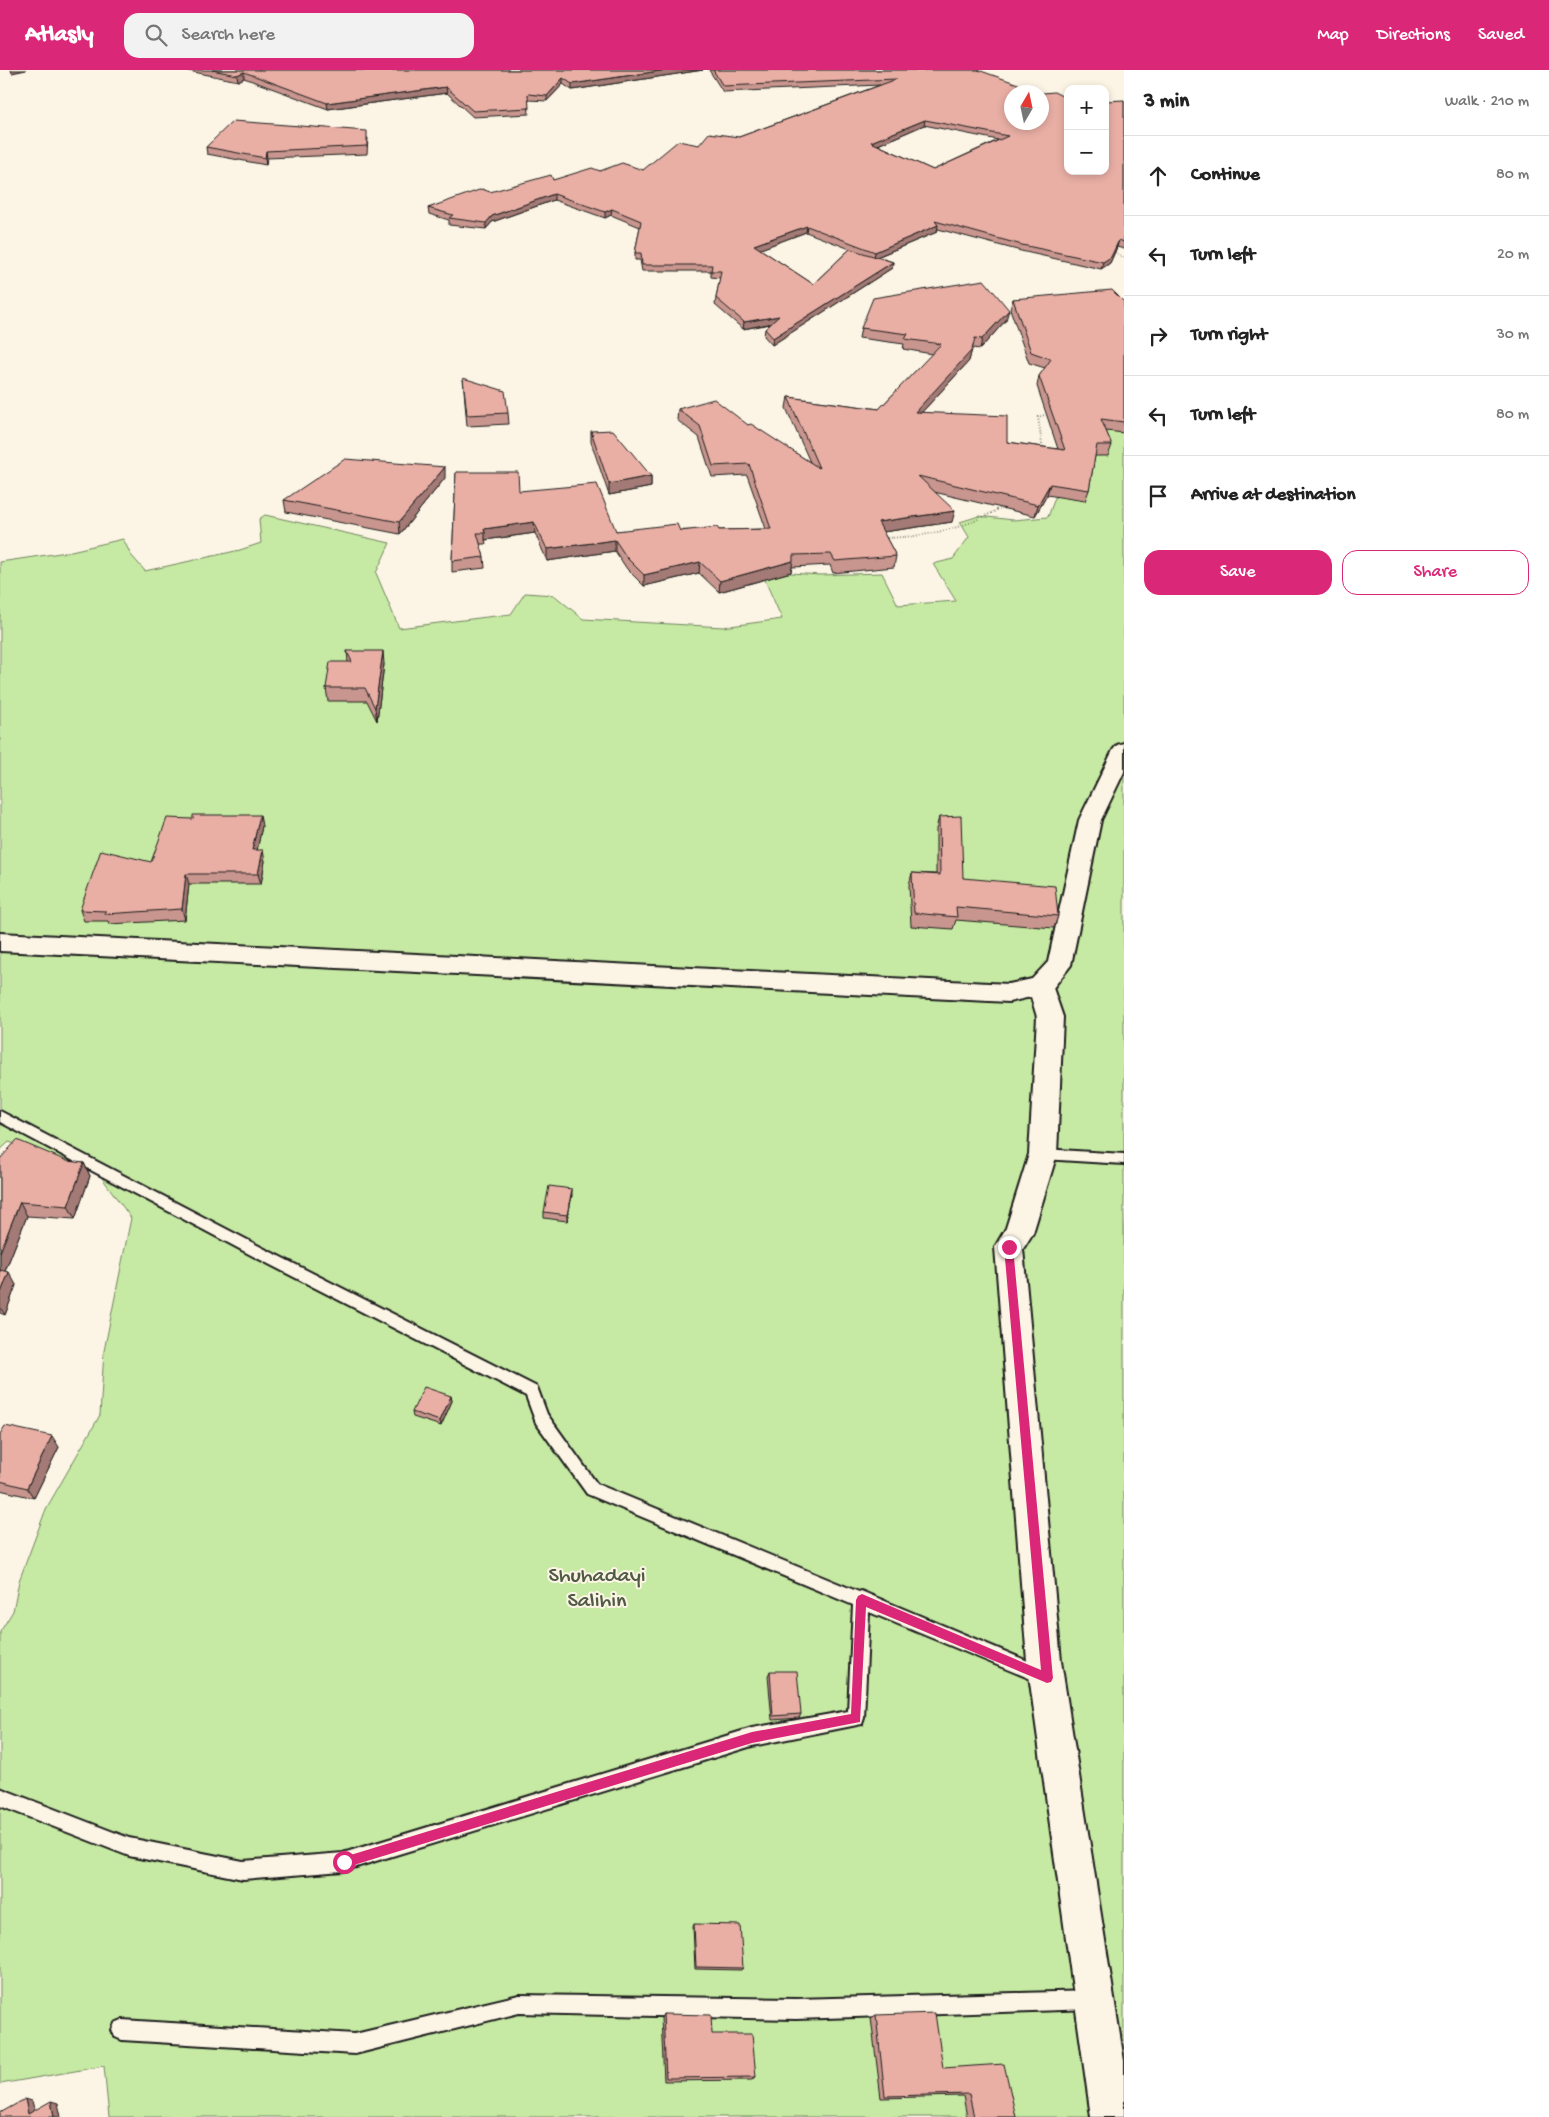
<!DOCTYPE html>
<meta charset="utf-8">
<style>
body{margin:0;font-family:"Gochi Hand",sans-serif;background:#f2f2f2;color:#222}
.controls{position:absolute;right:15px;top:15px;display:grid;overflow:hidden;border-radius:10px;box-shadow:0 2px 8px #0003}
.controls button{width:45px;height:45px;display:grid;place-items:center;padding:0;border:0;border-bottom:1px solid #e0e0e0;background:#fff;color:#222;font:25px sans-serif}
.compass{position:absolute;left:1004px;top:15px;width:45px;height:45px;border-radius:50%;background:#fff;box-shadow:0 2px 8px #0003;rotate:9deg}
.stop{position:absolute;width:15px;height:15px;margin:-11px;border:4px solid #db2777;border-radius:50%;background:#fff}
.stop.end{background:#db2777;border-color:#fff;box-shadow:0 1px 5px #0008}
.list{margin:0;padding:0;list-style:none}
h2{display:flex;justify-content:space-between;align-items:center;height:65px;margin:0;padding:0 20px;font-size:21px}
h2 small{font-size:16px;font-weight:400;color:#767676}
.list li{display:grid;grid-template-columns:32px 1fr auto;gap:15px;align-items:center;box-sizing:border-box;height:80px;padding:0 20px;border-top:1px solid #e0e0e0}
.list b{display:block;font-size:19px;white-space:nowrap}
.list em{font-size:16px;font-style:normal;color:#767676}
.actions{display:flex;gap:10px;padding:15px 20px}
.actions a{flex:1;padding:11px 0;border:1px solid #db2777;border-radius:15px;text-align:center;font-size:18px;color:#db2777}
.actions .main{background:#db2777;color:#fff}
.icon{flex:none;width:28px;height:28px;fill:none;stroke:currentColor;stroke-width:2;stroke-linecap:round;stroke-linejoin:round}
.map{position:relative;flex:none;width:1124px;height:2047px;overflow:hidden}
header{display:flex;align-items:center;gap:30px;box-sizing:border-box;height:70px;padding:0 25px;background:#db2777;color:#fff}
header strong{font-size:24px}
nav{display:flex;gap:28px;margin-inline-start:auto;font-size:18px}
.search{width:350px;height:45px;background:#f2f2f2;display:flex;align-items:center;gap:12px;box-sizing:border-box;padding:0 18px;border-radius:15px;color:#767676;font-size:19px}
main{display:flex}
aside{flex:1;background:#fff}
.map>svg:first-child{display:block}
</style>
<header>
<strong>Atlasly</strong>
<div class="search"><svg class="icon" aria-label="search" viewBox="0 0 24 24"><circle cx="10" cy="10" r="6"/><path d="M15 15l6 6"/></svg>Search here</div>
<nav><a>Map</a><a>Directions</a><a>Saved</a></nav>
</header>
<main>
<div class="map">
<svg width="1124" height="2047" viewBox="0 0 1124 2047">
<rect width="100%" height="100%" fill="#fcf5e5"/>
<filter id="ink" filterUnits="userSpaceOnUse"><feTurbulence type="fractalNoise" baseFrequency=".02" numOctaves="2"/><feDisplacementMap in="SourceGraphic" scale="10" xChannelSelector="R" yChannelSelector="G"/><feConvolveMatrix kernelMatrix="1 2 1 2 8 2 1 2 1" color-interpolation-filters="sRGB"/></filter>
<g filter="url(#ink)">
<!-- green -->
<polygon fill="#c6eaa3" stroke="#718360" points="1084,357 1124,357 1124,2047 109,2047 104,1996 0,2014 0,1562 13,1541 19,1511 46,1439 100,1345 104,1281 131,1148 97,1101 9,1072 0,1080 0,492 67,482 123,469 131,485 145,501 240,480 261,473 259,449 265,445 390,473 376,503 399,558 511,544 525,523 554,525 583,549 723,557 782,549 761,501 820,505 882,503 898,535 956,531 933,494 953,489 969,467 960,452 979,446 1013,450 1048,447 1069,389"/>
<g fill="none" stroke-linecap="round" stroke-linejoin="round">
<defs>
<g id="service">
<polygon points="0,1041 261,1177 537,1317 547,1344 597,1414 859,1522 861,1521 1049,1600 1051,1606 1049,1612 1043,1614 869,1542 864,1648 862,1654 752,1676 343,1801 243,1809 129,1786 0,1736 0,1718 129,1768 243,1791 343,1783 752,1658 848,1641 853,1535 587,1424 536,1353 526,1326 251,1185 0,1052"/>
<polygon points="1043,1079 1124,1084 1124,1094 1043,1089 1038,1088 1037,1084 1038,1080"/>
<polygon points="1092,1921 1099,1923 1101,1930 1099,1937 1092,1939 796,1949 519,1943 355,1984 122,1970 115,1967 112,1960 115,1953 122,1950 355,1964 519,1925 796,1929"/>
</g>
<polygon id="minor" points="1124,673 1124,702 1101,750 1071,895 1053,918 1063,947 1057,1084 1033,1163 1023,1179 1061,1591 1124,1991 1124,2047 1091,2047 1027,1591 995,1177 1006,1158 1029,1084 1037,947 1031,927 1009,932 0,881 0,863 1009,914 1032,909 1048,892 1079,750 1113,680 1117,675"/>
</defs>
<!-- service casing -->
<use href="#service" stroke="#1c1c1c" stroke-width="4"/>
<!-- minor casing -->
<use href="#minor" stroke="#1c1c1c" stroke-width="4"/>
<!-- path-far1 -->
<polyline stroke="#1c1c1c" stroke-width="1" stroke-dasharray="0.5 2" stroke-linecap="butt" points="1113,181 1124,188"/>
<!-- path -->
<g stroke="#1c1c1c" stroke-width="2" stroke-dasharray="0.5 2.5" stroke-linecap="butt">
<polyline points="1043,380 1038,347 1048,344"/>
<path d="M 884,468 C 926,467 965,459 1002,437"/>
</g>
<!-- service -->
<use href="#service" fill="#fcf5e5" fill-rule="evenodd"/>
<!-- minor -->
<use href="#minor" fill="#fcf5e5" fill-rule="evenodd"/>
</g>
<!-- wall -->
<g fill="#c8968e" stroke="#1c1c1c" fill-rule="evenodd">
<polygon points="184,0 703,0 572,20 563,14 547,31 528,30 529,44 473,47 447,23 328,39 244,8 238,11"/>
<path d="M 709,0 L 978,0 L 1068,101 L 1124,30 L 1124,179 L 1117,177 L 1110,193 L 1101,199 L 1021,181 L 938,159 L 937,162 L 877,187 L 893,192 L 892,198 L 772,275 L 764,266 L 765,259 L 771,254 L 743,259 L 715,235 L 716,228 L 720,208 L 711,207 L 711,201 L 642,201 L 640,190 L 635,190 L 635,183 L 640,157 L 611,145 L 605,148 L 554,130 L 492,152 L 486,159 L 449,155 L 449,150 L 429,144 L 428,138 L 490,122 L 600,101 L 643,100 L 699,75 L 739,67 L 880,15 L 723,22 ZM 924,55 L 998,70 L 933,100 L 878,75 ZM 806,162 L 850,179 L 813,214 L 760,179 Z"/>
<polygon points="368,68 367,84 267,88 266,95 207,84 206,77"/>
<polygon points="1013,229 1124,232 1124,363 1106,361 1112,375 1108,386 1095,386 1089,420 1085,431 1047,425 1035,446 934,422 952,452 883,462 896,486 894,497 833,503 830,495 792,497 791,502 719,522 699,503 644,516 627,499 615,481 547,491 535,463 485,470 486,474 480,474 484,487 485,498 452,502 452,491 456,402 519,421 616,461 719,460 766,459 747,405 712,407 699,367 677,350 678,339 748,355 810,392 786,338 788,327 879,339 932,284 903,279 904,274 859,268 861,258 1006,250 980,279 972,278 969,291 922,342 1007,372 1058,379 1037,316 1039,306 1045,298 1029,293 1010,239"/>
<polygon points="463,308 508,343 509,354 467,356"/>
<polygon points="591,361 651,406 651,417 609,425 591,372"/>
<polygon points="445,408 400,464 286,442 284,430"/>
<polygon points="347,581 384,594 377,651 367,631 328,631 326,618 348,592"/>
<polygon points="939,747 963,808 1058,846 1054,858 956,850 953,859 911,856 909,815 912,803 936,804 936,759"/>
<polygon points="262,756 257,780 265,791 261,814 189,814 185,850 109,854 108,851 84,851 80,840"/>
<polygon points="0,1089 84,1093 90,1106 75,1149 27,1146 5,1201 16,1215 5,1245 0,1243"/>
<polygon points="572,1125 567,1151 544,1148 544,1142"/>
<polygon points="451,1326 452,1331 441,1356 413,1347 412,1342"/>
<polygon points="0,1364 59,1377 34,1428 0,1420"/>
<polygon points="770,1601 801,1644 799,1648 772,1650 768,1606"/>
<polygon points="694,1854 743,1898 741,1900 695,1899 693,1857"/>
<polygon points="663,1944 712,1964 756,2007 752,2010 664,2011 661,1948"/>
<polygon points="876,1945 943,1998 1016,2047 967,2047 963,2026 881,2028 871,1948"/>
</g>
<!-- shaded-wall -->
<g fill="#a37a74" stroke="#1c1c1c">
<polygon points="11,0 26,0 12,3"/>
<polygon points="666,0 703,0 572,20 572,14"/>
<polygon points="244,2 244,8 238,11 237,5"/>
<polygon points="563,8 563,14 547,31 547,26"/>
<polygon points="446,17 447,23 328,39 327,33"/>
<polygon points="925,50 924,55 871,78 871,72"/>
<polygon points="266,81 267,88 266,95 265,88"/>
<polygon points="554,124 554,130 492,152 486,159 486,153 492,146"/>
<polygon points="612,139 611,145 605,148 605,142"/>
<polygon points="938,155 937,162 874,188 875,182"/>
<polygon points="807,156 806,162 753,182 754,175"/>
<polygon points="1119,170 1117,177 1110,193 1101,199 1103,192"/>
<polygon points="893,192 892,198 772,275 773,268"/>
<polygon points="1009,240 1006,250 980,279 982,269"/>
<polygon points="779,246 778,252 743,259 744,252"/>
<polygon points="975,268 969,291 913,352 915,342"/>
<polygon points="445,397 445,408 400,464 399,452"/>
<polygon points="651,406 651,417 609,425 609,414"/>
<polygon points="1050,414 1047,425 1035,446 1038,435"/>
<polygon points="955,441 952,452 876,463 878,452"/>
<polygon points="534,452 535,463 485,470 485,463 484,459"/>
<polygon points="615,470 615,481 547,491 547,479"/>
<polygon points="793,491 791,502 719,522 720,511"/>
<polygon points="700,492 699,503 644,516 644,505"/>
<polygon points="383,581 384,594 377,651 375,638"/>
<polygon points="260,745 262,756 255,791 252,780"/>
<polygon points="263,780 265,791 261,814 258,804"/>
<polygon points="186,804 189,814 185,850 182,839"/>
<polygon points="84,1093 90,1106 75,1149 68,1136"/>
<polygon points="572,1119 572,1125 567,1151 567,1145"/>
<polygon points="20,1132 27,1146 1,1211 0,1208 0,1182"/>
<polygon points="9,1202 16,1215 5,1245 0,1237 0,1225"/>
<polygon points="451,1326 452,1331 441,1356 440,1351"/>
<polygon points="52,1366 59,1377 34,1428 27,1418"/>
<polygon points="25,2029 32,2031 36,2046 28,2044"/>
<polygon points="51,2031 58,2033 61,2047 54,2047"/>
</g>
<!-- building -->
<g fill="#e9afa5" stroke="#1c1c1c" fill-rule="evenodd">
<polygon points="212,0 666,0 572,14 563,8 547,26 528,24 529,38 473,41 446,17 327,33 244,2 237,5"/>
<path d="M 713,0 L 978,0 L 1041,22 L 1012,22 L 1012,52 L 1042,52 L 1042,23 L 1043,23 L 1054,22 L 1068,29 L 1068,101 L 1105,101 L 1105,31 L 1124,30 L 1124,172 L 1119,170 L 1111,187 L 1103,192 L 1022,175 L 935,151 L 938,155 L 875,182 L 807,156 L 754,175 L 813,214 L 850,179 L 893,192 L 773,268 L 765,259 L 779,246 L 744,252 L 716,228 L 721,201 L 711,201 L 712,195 L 642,195 L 641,183 L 635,183 L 641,151 L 612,139 L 605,142 L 554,124 L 492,146 L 486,153 L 449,148 L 453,145 L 428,138 L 482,119 L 490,122 L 551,105 L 553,110 L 592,98 L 600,101 L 622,93 L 643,100 L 678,71 L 699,75 L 709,63 L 739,67 L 897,9 L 723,16 ZM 925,50 L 1008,66 L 933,100 L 871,72 Z"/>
<polygon points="233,51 367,61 367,76 266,81 265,88 206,77"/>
<polygon points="984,210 1009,240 982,269 975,268 972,280 915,342 1007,346 1007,372 1065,380 1039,306 1051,289 1031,282 1013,229 1112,220 1124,232 1124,352 1101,349 1112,375 1097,375 1089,420 1050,414 1038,435 918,406 955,441 878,452 896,486 835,491 831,484 793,485 793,491 720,511 700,492 644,505 627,488 615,470 547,479 534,452 484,459 485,463 477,463 484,487 452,491 456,402 518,402 519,421 597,414 616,461 677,454 680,461 717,457 719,460 771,459 749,394 713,396 700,356 678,339 714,329 748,355 751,354 819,398 788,327 879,339 941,274 905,269 908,264 861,258 873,228"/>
<polygon points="463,308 505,321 508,343 467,345"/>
<polygon points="613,360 651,406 609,414 591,361"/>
<polygon points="345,389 445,397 399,452 284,430"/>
<polygon points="347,581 383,581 375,638 365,618 326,618 330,592 352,592"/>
<polygon points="193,745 260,745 252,780 263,780 258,804 186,804 182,839 105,844 106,841 80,840 101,780 151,792 167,748 193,749"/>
<polygon points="961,746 963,808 1055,816 1058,846 956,837 957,847 914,843 912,803 940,805 939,747"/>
<polygon points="17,1070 67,1091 84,1093 68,1136 20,1132 0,1182 0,1089"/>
<polygon points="549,1116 572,1119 567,1145 544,1142"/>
<polygon points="0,1200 9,1202 0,1225"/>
<polygon points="424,1317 451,1326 440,1351 412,1342"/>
<polygon points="5,1356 52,1366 27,1418 0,1411 0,1364"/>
<polygon points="770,1601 797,1601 801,1644 773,1646"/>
<polygon points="694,1854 740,1855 743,1898 696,1897"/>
<polygon points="935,1943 943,1998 1004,1994 1016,2047 974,2047 969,2024 885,2026 876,1945"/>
<polygon points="663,1944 711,1945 712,1964 752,1964 756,2007 666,2008"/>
<polygon points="25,2029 28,2044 51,2031 54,2047 0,2047 0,2043"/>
</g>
</g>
<!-- route -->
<polygon fill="#db2777" points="1009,1173 1013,1177 1053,1608 1051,1612 1047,1613 866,1537 860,1652 752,1673 344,1798 339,1797 338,1792 339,1788 344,1787 752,1662 851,1644 856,1530 858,1526 862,1524 1041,1600 1004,1177"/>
<g text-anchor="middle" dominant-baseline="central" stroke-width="4" stroke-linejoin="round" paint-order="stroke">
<!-- near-park labels -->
<g font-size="22" fill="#4f5a44" stroke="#fcf5e5">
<text x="597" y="1507">Shuhadayi<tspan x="597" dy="25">Salihin</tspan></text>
</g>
</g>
</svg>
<div class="controls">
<button>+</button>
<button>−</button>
</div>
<svg class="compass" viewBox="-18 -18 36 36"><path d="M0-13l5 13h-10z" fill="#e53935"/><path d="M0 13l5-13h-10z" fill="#767676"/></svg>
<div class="stop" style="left:344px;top:1792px"></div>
<div class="stop end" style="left:1009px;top:1177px"></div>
</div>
<aside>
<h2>3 min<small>Walk · 210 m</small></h2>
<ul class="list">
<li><svg class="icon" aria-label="ahead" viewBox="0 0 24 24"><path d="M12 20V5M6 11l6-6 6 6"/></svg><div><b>Continue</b></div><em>80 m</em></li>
<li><svg class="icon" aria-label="left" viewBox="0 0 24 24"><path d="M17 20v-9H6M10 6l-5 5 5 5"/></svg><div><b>Turn left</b></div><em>20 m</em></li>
<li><svg class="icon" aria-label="right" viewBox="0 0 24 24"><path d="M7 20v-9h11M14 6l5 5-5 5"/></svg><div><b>Turn right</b></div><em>30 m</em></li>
<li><svg class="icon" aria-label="left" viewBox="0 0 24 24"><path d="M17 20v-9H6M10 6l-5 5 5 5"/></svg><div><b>Turn left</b></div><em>80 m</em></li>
<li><svg class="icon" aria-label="arrive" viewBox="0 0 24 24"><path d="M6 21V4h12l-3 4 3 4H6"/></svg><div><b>Arrive at destination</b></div></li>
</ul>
<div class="actions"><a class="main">Save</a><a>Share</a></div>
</aside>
</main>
